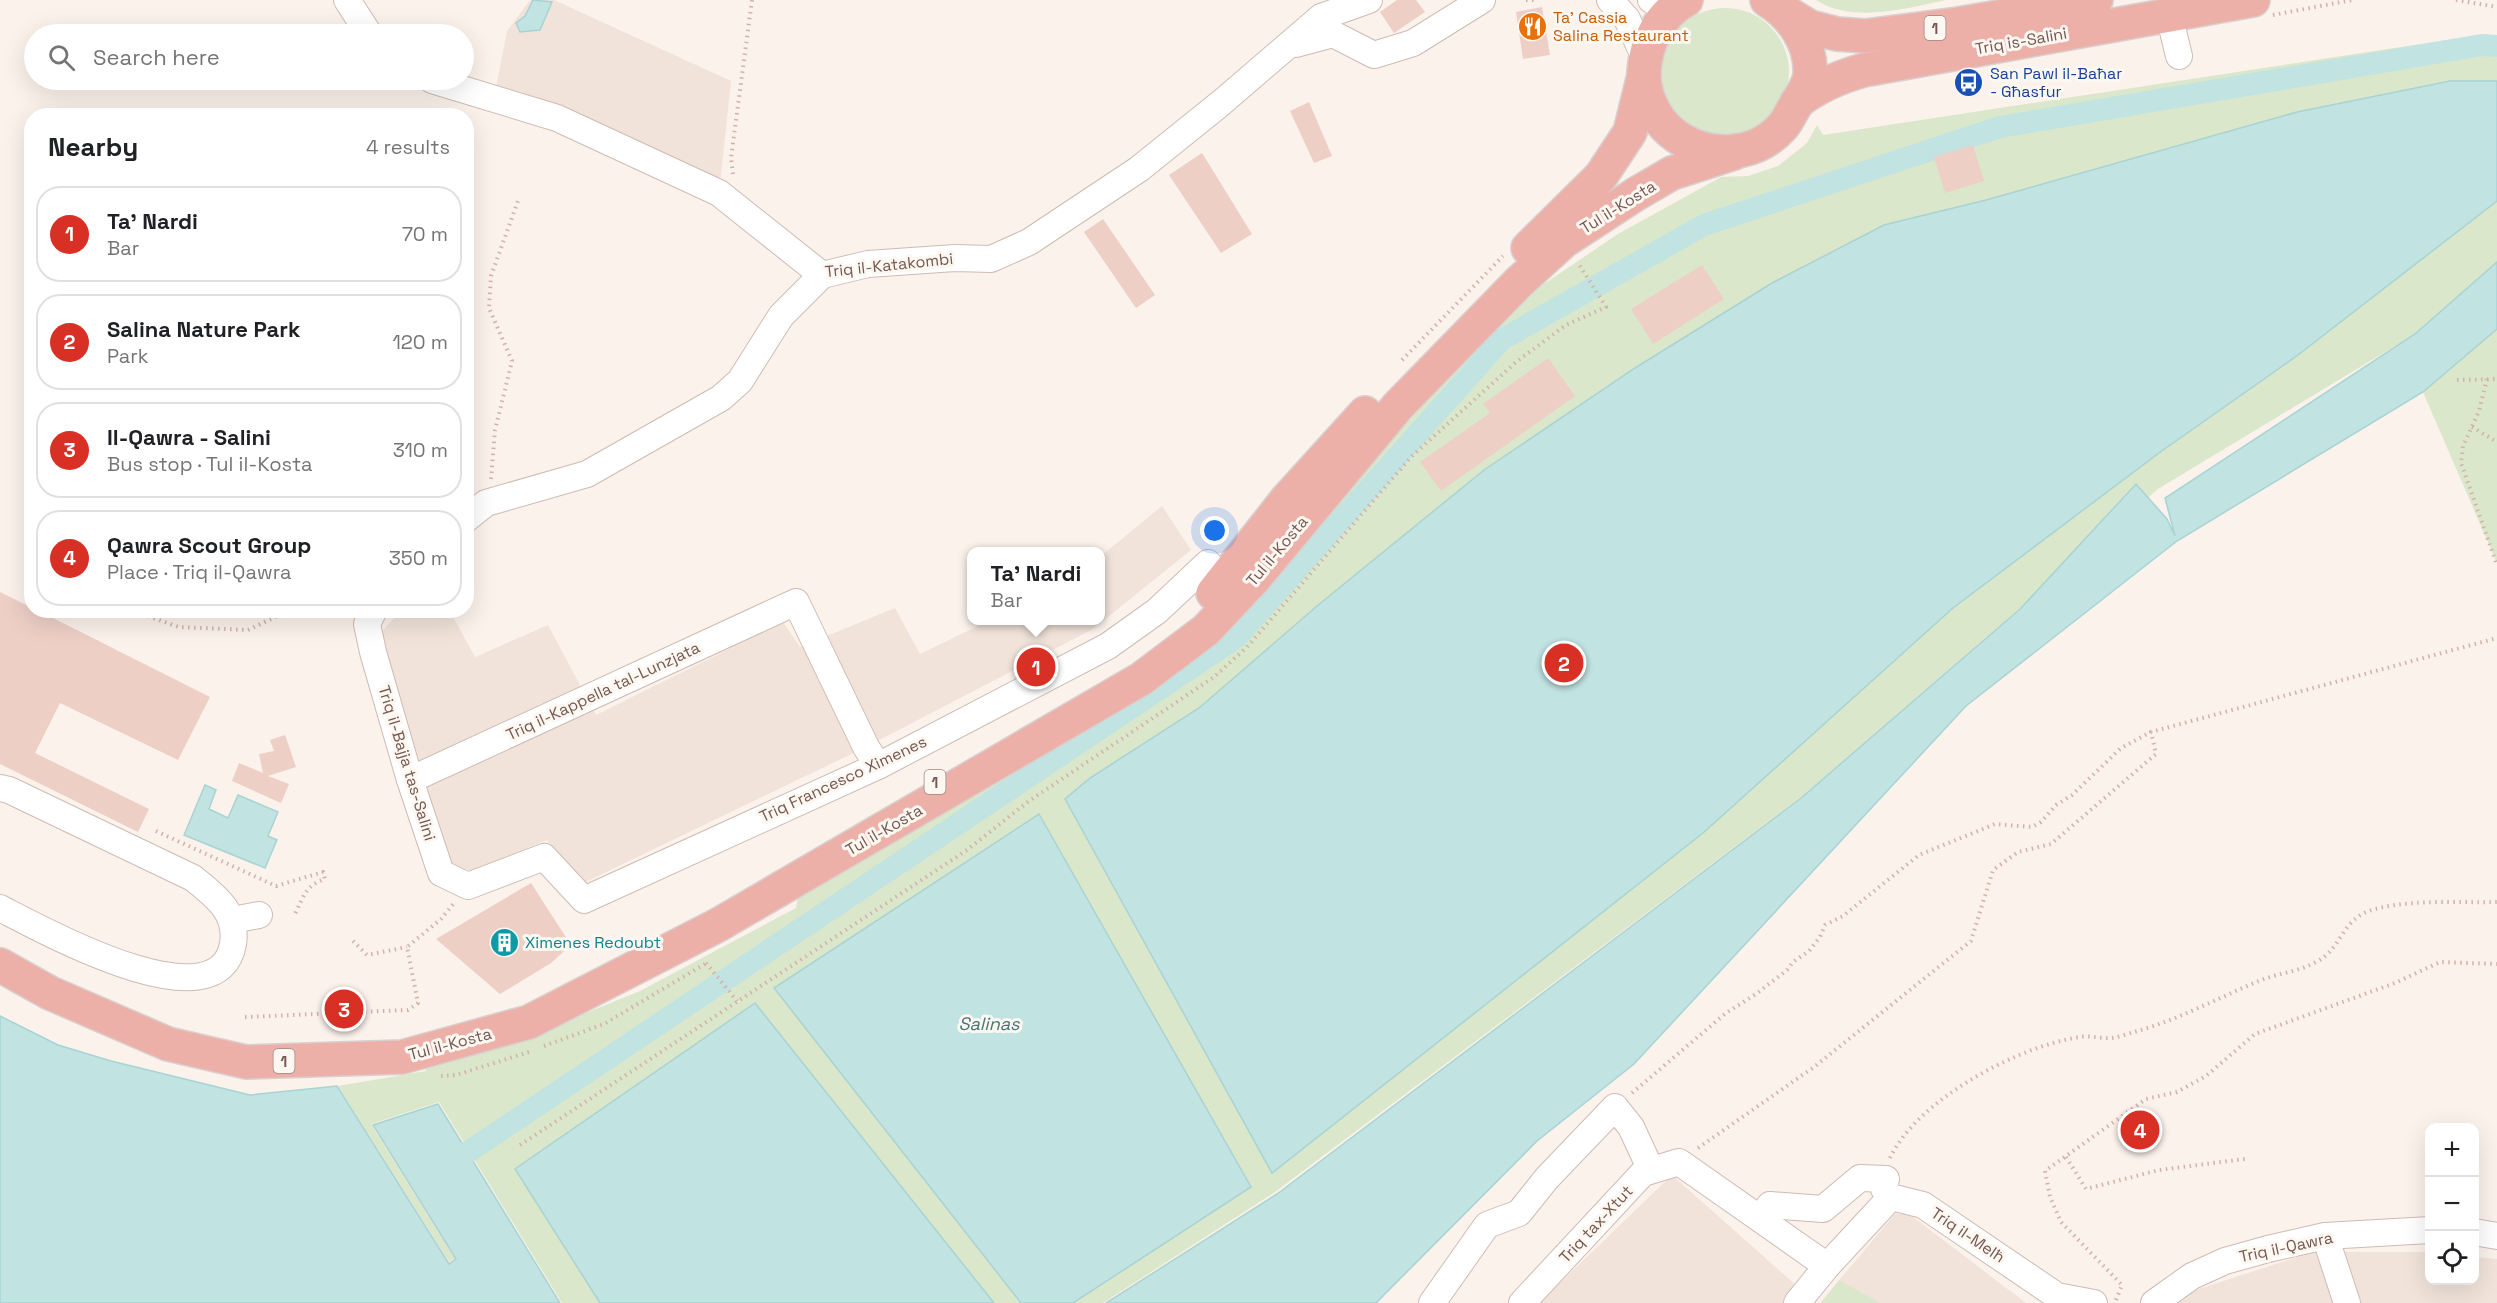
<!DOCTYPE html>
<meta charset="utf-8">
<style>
body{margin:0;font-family:"Space Grotesk",sans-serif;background:#f6f6f6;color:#202124}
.controls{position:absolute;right:18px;bottom:18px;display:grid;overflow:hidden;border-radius:12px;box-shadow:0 6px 24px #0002}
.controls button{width:54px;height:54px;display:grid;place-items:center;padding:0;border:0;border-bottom:2px solid #e0e0e0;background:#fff;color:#202124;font:30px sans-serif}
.you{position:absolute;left:1215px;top:531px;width:21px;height:21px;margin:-15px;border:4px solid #fff;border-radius:50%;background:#1a73e8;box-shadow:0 0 0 9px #1a73e833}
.badge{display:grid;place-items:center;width:39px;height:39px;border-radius:50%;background:#d93025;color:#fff;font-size:20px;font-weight:700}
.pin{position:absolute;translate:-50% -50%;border:3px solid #fff;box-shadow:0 2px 6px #0006}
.popup{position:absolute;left:967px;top:547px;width:138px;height:78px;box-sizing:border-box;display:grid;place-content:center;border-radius:12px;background:#fff;filter:drop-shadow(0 2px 4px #0005);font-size:20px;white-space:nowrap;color:#757577}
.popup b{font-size:22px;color:#202124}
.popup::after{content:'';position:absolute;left:50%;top:100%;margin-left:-12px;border:12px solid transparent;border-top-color:#fff}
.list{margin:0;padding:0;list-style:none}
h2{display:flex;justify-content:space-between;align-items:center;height:78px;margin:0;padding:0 24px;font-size:26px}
h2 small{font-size:20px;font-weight:400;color:#757577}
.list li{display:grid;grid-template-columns:39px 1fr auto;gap:18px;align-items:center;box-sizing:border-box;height:96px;margin:0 12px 12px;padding:0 12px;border:2px solid #e0e0e0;border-radius:24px}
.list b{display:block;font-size:22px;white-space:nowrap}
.list p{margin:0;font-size:20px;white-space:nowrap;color:#757577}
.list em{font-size:20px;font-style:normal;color:#757577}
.icon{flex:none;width:33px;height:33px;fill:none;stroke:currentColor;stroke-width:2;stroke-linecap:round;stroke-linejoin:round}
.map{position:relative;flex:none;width:2497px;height:1303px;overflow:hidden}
.search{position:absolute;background:#fff;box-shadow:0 6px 24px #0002;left:24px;top:24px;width:450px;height:66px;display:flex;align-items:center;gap:15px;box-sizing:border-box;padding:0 21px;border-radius:33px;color:#757577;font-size:22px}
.panel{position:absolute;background:#fff;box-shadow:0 6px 24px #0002;left:24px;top:108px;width:450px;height:510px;border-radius:24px}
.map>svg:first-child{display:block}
</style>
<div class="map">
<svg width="2497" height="1303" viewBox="0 0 2497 1303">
<rect width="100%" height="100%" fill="#fbf2eb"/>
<!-- residential -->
<g fill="#f1e3da">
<polygon points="530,0 554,0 731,81 719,193 496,88 507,31"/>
<polygon points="1162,506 1191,550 1093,629 866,747 571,889 547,840 471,871 443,860 380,634 400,611 450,611 475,657 548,625 596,715 783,622 800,647 895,608 920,654 988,621 1100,620 1101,556"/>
<polygon points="1672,1175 1816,1303 1539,1303"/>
<polygon points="1895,1214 1909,1214 2026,1303 1820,1303"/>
<polygon points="2313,1252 2429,1252 2430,1280 2474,1280 2475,1257 2497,1259 2497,1303 2169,1303 2174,1297"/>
</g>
<!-- green -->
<g fill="#dbe7ca">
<path d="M 1816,0 L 1946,0 C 1906,8 1853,24 1816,0 Z"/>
<circle cx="1725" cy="72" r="64"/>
<polygon points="2473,36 2497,37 2497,262 2415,334 2158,489 1801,797 1275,1192 1103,1303 562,1303 439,1102 371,1124 455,1259 449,1262 338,1086 426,1071 424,1063 524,1038 640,991 796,908 798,896 1219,630 1494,327 1532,292 1618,234 1721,177 1748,176 1778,166 1807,143 1817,125 1823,135"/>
<polygon points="2497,329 2497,563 2423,392"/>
<polygon points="1839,1280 1880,1303 1821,1303"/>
</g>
<!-- water -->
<g fill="#c1e3e2" stroke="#a8d3d3" stroke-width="1.5">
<polygon points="533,0 552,2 540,30 520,32 516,23 525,16"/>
<polygon points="2450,81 2497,81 2497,201 2298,355 2159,453 1953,608 1703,833 1272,1173 1065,799 1090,778 1199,708 1317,606 1484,470 1635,368 1772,283 1884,225 1986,200 2297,112"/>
<polygon points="2497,262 2497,329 2423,392 2177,541 1966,706 1634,1064 1537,1141 1376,1303 1106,1303 1277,1194 1801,798 2020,609 2136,484 2167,519 2175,536 2165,498 2415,334"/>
<polygon points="205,785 216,790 209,809 228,818 238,795 278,812 268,836 277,840 265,868 184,835"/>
<polygon points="1039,814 1251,1187 1073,1303 1021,1303 774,988"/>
<polygon points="755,1003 994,1303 600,1303 515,1169"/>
<polygon points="0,1016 58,1045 111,1061 250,1095 337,1086 449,1264 456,1259 373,1125 438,1104 560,1303 0,1303"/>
</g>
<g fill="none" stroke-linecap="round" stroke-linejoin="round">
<!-- canal -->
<polyline stroke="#c1e3e2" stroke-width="22" points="468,1152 1237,637 1501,340 1704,225 2000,127 2482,45 2497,46"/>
</g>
<!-- building -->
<g fill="#edcfc6">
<polygon points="1397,0 1416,0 1425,12 1394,33 1380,12"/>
<polygon points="1542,7 1550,55 1523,59 1516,12"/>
<polygon points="1309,102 1332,156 1314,163 1290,111"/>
<polygon points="1973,145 1984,181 1945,193 1934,157"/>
<polygon points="1202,153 1252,234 1221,253 1169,175"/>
<polygon points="1103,219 1155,295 1136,308 1084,232"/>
<polygon points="1702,265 1724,299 1653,344 1631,309"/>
<polygon points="1548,358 1575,396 1441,491 1420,462 1490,413 1483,404"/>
<polygon points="0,592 32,608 32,610 37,610 210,697 178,760 60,703 35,753 149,809 138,832 0,764"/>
<polygon points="285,735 296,767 268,776 289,784 281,803 232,781 239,763 263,773 259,754 274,751 270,740"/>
<polygon points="531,883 571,945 551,963 500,994 436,939"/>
</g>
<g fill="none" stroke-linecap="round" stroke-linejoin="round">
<defs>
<g id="minor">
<polyline points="347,0 369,34"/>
<polyline points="1610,0 1627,19 1645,58"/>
<polyline points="1651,0 1677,5"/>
<polyline points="2169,15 2179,56"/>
<polyline points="1296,44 1333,34 1374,55 1413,43 1482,0"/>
<polyline points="432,80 557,118 719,193 822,275 868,264 955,258 991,259 1029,242 1139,169 1221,103 1321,17 1369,0"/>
<polyline points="466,519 486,503 587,474 721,398 740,381 781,316 822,275"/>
<polyline points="374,610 367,624 373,652 410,780 441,873 468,886 544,857 584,900 878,766 1108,646 1157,611 1208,563"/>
<polyline points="410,780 796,602 866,747 878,766"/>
<path d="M 0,788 L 9,790 L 193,878 C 215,896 238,912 233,944 C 218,1028 41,929 0,908"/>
<polyline points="233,920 259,915"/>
<polyline points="1760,1218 1770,1205 1823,1209 1860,1178 1886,1179 1884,1189 1891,1197"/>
<polyline points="2474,1232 2497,1236"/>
<polyline points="2325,1236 2347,1303"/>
<polyline points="1432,1303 1487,1225 1519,1213 1547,1178 1615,1107 1631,1127 1651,1170"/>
<polyline points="1522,1303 1643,1173 1679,1162 1827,1266"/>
<polyline points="1797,1303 1827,1266 1891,1197 1923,1205 2057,1296 2094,1303"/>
<polyline points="2154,1303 2192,1276 2225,1261 2268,1249 2325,1236 2430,1230"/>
</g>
<g id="highway">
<path d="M 1686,0 C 1660,14 1646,42 1644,71 C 1643,93 1654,118 1671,132 C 1702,158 1753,160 1782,127 C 1787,122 1790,114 1794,108 C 1799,99 1809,85 1810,75 C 1812,44 1792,15 1767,0"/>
<polyline points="1784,11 1810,27 1837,34 1865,36 1958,24 2096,0"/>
<path d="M 1797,102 C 1818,86 1839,77 1864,70 L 2253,0"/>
<polyline points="1528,248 1601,176 1630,132 1644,75"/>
<polyline points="1213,593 1287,499 1365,413"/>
<polyline points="0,965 50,993 168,1044 246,1062 402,1057 529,1022 718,925 1141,679 1206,630 1254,579 1398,406 1518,283 1564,241 1636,194 1672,173 1734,153"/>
</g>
</defs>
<!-- minor casing -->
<use href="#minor" stroke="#cebbb4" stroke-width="28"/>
<!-- highway casing -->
<use href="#highway" stroke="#d8d0ce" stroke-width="36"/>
<!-- path -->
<g stroke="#d2b2a8" stroke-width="4" stroke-dasharray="1.5 4.5" stroke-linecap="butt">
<polyline points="1526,0 1537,0"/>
<polyline points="2456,0 2497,7"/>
<polyline points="2273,15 2352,0"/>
<polyline points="733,174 731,158 752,0"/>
<polyline points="1402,360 1503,256"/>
<polyline points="2487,379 2479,411 2463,446 2461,463 2497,565"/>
<polyline points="2457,380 2497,379"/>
<polyline points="2472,427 2497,442"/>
<polyline points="491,479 495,430 512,361 489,308 491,276 519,198"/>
<polyline points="131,610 179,627 248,630 290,610"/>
<path d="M 156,831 L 276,886 L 323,872 L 325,879 C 305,886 304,896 295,914"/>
<polyline points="353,941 367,955 407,947"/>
<polyline points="706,963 737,1001"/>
<polyline points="245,1017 408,1010 418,1003 407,947 441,919 454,903"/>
<polyline points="544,1046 604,1024 705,964"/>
<polyline points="441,1076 456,1075 529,1052"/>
<polyline points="1632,1093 1726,1013 1756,994 1787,970 1793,962 1809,951 1820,937 1825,925 1843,916 1919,855 1995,824 2032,827 2041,822 2056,805 2072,795 2121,748 2151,732"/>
<polyline points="520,1145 967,850 1029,801 1214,677 1247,647 1412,456 1516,362 1566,325 1606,307 1578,263"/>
<polyline points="1698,1148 1814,1067 1971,941 1993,870 2018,852 2051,844 2156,754 2151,732 2497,638"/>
<polyline points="2066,1157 2086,1189 2159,1170 2245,1159"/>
<path d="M 1890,1158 C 1917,1100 2018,1046 2080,1037 C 2090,1035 2101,1039 2112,1038 C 2119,1037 2127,1034 2134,1032 C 2179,1020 2221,996 2264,979 C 2281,973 2300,971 2316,962 C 2343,949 2340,918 2375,909 C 2414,899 2457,903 2497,902"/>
<polyline points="2116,1300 2122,1285 2061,1222 2050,1197 2045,1171 2146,1099 2177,1092 2206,1076 2255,1034 2395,983 2440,962 2497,964"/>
</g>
<!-- minor -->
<use href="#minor" stroke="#fff" stroke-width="26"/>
<!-- highway -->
<use href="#highway" stroke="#edb0a9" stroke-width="33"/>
</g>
<!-- icons -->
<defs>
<symbol id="restaurant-disc" viewBox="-11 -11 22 22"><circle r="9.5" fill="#e8710a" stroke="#fdf7f1"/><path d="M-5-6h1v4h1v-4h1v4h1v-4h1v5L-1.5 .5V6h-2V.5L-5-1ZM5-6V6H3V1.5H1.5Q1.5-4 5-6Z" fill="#fff"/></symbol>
<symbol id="bus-disc" viewBox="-11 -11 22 22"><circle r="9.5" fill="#1a4fb4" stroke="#fdf7f1"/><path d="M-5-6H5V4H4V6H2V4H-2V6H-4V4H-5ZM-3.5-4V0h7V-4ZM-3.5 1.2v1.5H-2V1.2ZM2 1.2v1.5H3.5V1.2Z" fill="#fff"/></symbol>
<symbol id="building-disc" viewBox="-11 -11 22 22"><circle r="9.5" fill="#0f9aa8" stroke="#fdf7f1"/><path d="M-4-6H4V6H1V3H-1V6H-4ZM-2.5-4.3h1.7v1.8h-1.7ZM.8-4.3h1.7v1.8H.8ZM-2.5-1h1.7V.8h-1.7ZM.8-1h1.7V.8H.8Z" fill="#fff"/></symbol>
</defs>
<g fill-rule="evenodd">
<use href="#restaurant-disc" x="1516" y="10" width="33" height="33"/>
<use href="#bus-disc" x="1952" y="66" width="33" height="33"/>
<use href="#building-disc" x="488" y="926" width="33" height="33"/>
</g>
<g text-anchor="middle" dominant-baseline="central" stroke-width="6" stroke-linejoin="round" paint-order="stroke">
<!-- shield labels -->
<g fill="#fdf7f1" stroke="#9c8780" stroke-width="1.5">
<rect x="1924.5" y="16" width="21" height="24" rx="4.5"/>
<rect x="924.5" y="770" width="21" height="24" rx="4.5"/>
<rect x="273.5" y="1049" width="21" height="24" rx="4.5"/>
</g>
<g font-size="15" font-weight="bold" fill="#735750">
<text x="1935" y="28">1</text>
<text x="935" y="782">1</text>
<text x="284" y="1061">1</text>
</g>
<!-- food labels -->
<g font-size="16" fill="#c56008" stroke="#fdf7f1" text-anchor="start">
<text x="1553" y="17">Ta' Cassia<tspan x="1553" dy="18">Salina Restaurant</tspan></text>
</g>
<!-- street labels -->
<g font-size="16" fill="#735750" stroke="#fdf7f1">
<text transform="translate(2021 41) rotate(-10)">Triq is-Salini</text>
<text transform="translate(1618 207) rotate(-32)">Tul il-Kosta</text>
<text transform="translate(889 265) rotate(-6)">Triq il-Katakombi</text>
<text transform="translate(1277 551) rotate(-50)">Tul il-Kosta</text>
<text transform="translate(603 691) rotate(-25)">Triq il-Kappella tal-Lunzjata</text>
<text transform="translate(407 763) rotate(73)">Triq il-Bajja tas-Salini</text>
<text transform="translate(843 779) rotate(-25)">Triq Francesco Ximenes</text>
<text transform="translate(884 830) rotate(-30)">Tul il-Kosta</text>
<text transform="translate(450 1044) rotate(-15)">Tul il-Kosta</text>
<text transform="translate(1596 1224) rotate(-47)">Triq tax-Xtut</text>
<text transform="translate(1968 1235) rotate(34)">Triq il-Melħ</text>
<text transform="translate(2286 1247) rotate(-12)">Triq il-Qawra</text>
</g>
<!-- transit labels -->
<g font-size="16" fill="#164399" stroke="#fdf7f1" text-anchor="start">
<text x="1990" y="73">San Pawl il-Baħar<tspan x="1990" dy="18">- Għasfur</tspan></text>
</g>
<!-- culture labels -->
<g font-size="16" fill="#0d838f" stroke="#fdf7f1" text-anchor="start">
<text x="525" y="942">Ximenes Redoubt</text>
</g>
<!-- water labels -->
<g font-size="18" font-style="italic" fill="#467676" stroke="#fdf7f1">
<text x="989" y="1023">Salinas</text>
</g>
</g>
</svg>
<div class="controls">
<button>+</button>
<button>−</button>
<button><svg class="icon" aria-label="locate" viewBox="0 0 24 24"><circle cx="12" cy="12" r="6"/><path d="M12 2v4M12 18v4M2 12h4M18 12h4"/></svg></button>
</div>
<div class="you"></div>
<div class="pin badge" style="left:1036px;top:667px">1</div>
<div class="popup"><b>Ta' Nardi</b>Bar</div>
<div class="pin badge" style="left:1564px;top:663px">2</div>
<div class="pin badge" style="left:344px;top:1009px">3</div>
<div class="pin badge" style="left:2140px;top:1130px">4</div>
<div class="search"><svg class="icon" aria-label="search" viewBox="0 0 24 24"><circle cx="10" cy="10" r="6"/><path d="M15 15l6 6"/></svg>Search here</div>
<section class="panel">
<h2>Nearby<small>4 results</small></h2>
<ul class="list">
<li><span class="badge">1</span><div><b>Ta' Nardi</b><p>Bar</p></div><em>70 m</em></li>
<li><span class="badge">2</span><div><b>Salina Nature Park</b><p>Park</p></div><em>120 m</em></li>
<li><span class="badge">3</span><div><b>Il-Qawra - Salini</b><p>Bus stop · Tul il-Kosta</p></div><em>310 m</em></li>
<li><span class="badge">4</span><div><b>Qawra Scout Group</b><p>Place · Triq il-Qawra</p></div><em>350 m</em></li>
</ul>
</section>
</div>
